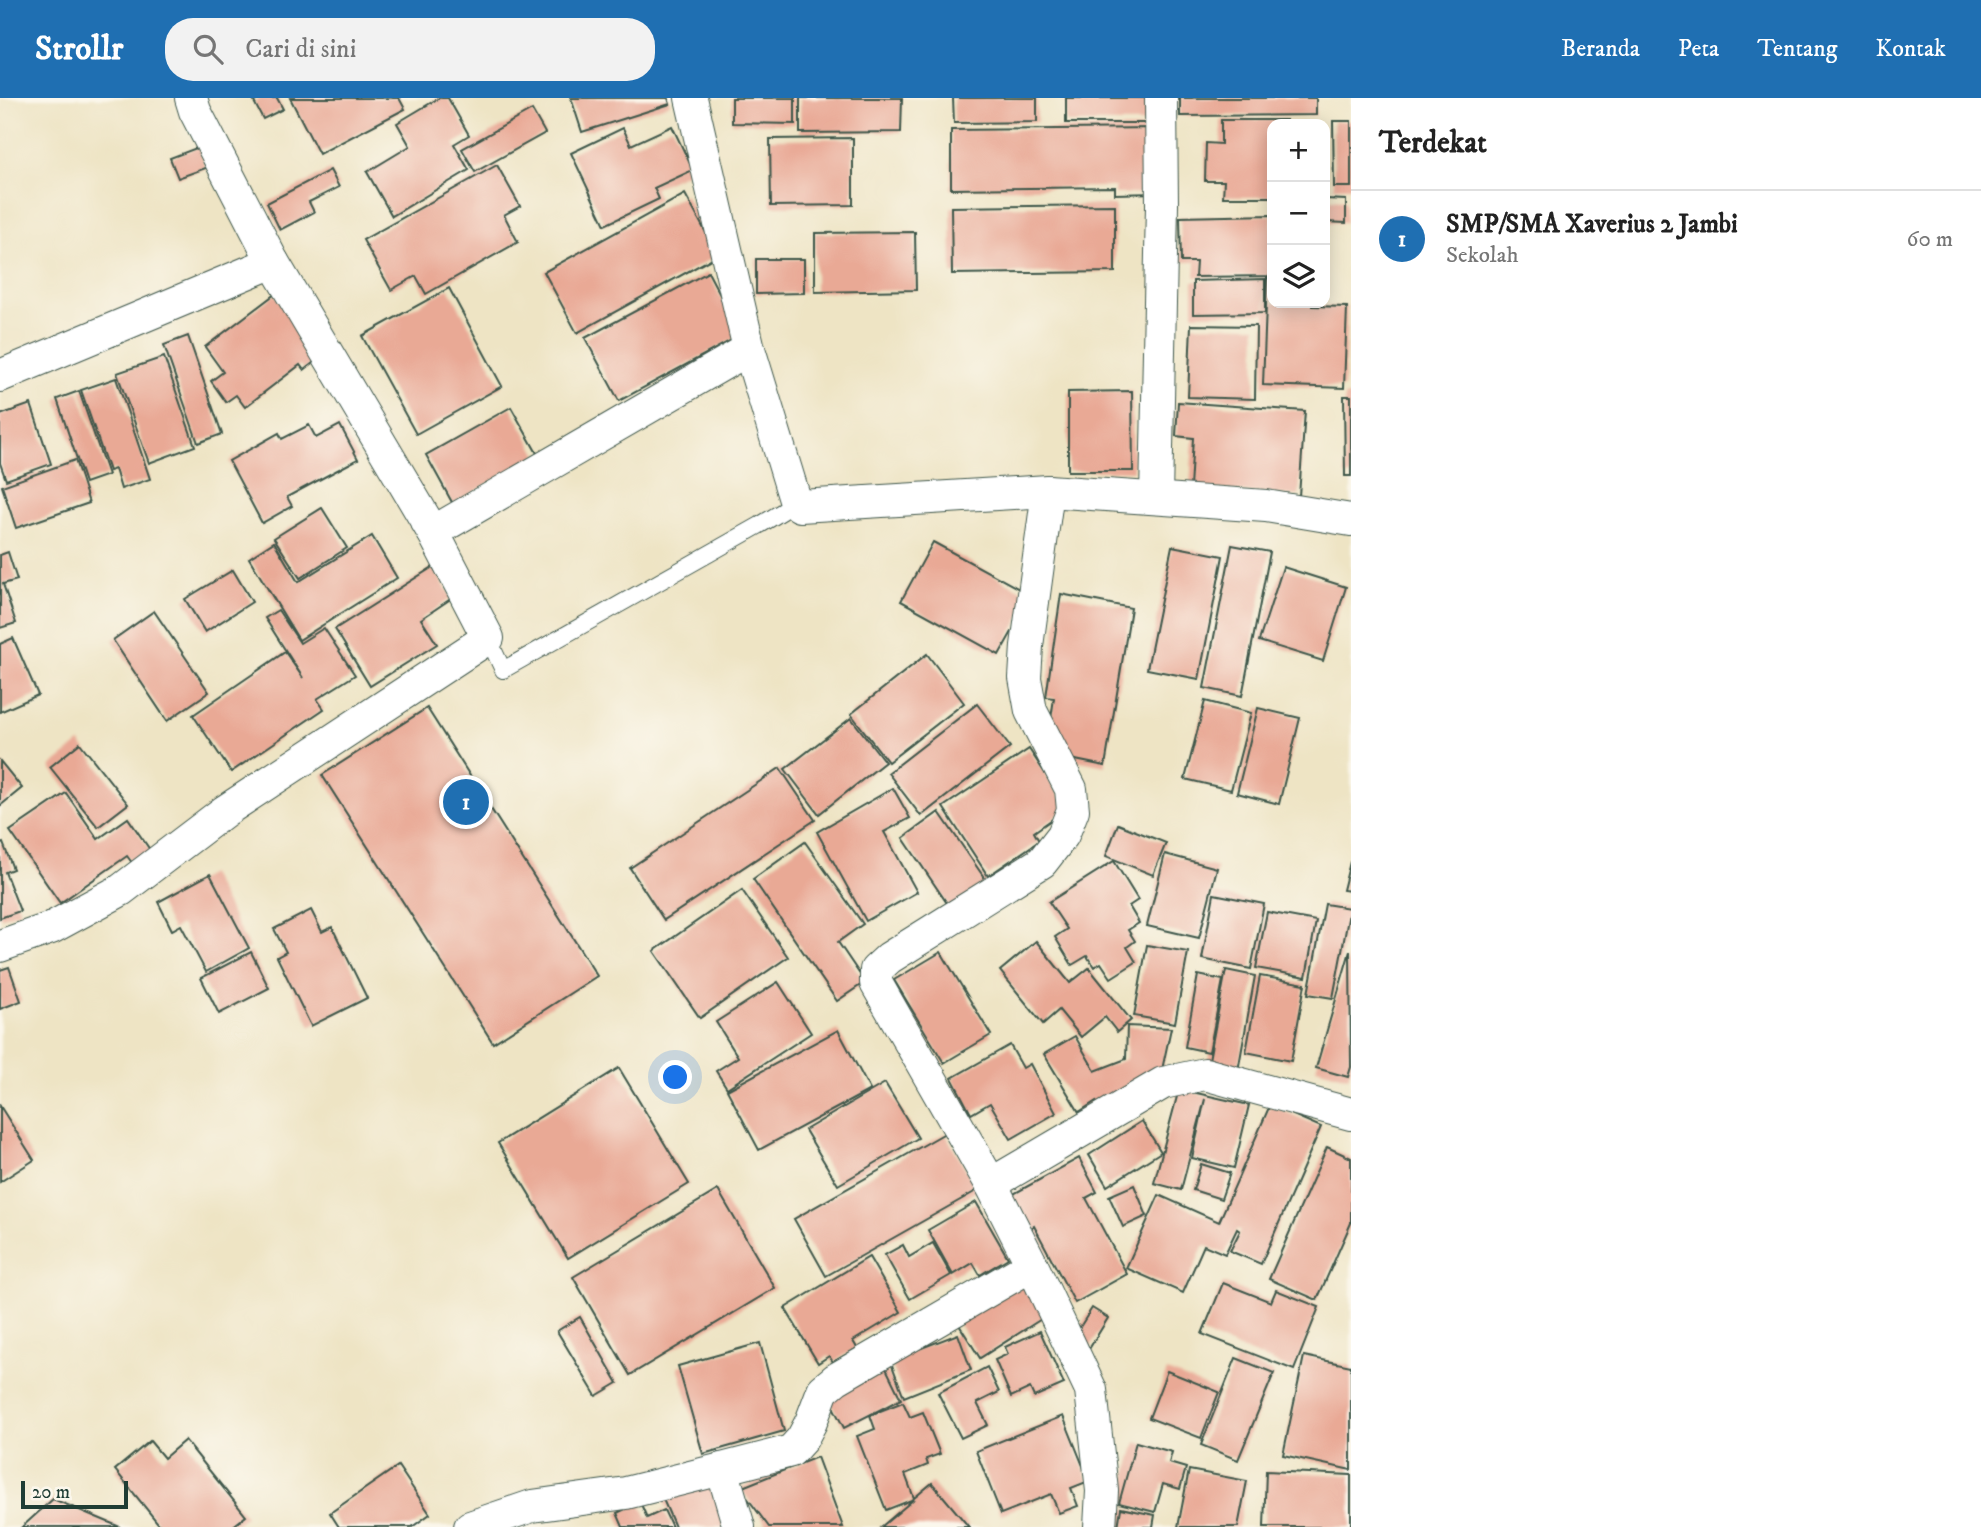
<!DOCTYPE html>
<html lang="id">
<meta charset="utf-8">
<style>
body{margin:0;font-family:"IM FELL DW Pica",serif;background:#f2f2f2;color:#222}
.controls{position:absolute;right:21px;top:21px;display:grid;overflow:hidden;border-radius:14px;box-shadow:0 4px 18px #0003}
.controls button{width:63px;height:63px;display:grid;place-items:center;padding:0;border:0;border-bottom:2px solid #e0e0e0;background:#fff;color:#222;font:35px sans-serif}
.scale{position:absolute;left:21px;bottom:18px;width:107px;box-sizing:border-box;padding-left:7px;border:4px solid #1f3d34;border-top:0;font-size:19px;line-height:24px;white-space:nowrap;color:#1f3d34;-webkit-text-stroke:5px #fbf7ec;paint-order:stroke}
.you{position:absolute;left:676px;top:980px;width:24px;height:24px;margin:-18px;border:5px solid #fff;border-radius:50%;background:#1a73e8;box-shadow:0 0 0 10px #1a73e833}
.badge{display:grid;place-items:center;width:46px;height:46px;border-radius:50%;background:#1f6fb2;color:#fff;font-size:23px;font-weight:700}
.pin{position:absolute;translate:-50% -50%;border:4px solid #fff;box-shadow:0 2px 7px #0006}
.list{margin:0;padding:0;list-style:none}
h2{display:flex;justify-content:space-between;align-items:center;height:91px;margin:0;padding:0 28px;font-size:30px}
h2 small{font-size:23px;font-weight:400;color:#767676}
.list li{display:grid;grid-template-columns:46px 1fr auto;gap:21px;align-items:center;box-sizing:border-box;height:98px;padding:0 28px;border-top:2px solid #e0e0e0}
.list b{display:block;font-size:26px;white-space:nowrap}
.list p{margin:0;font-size:23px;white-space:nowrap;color:#767676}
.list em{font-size:23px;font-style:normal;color:#767676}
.icon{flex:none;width:38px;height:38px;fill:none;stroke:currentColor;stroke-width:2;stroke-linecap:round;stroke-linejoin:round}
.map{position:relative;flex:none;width:1351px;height:1429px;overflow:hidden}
header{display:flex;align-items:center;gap:42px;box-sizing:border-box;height:98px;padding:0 35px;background:#1f6fb2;color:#fff}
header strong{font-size:33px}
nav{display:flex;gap:38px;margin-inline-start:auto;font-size:24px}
.search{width:490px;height:63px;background:#f2f2f2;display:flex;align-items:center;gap:18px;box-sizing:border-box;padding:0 24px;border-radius:28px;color:#767676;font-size:26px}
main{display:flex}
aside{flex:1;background:#fff}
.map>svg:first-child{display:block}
</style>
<header>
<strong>Strollr</strong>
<div class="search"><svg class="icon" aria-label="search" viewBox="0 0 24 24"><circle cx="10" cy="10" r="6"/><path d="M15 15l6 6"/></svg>Cari di sini</div>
<nav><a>Beranda</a><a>Peta</a><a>Tentang</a><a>Kontak</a></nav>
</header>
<main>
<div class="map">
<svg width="1351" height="1429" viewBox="0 0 1351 1429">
<rect width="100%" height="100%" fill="#fbf7ec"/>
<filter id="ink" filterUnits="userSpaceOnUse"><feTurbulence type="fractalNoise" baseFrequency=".0143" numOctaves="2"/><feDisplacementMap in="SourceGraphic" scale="14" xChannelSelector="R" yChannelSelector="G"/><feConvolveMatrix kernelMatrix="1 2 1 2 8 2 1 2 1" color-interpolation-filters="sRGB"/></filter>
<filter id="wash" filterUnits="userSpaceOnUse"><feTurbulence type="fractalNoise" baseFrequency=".00686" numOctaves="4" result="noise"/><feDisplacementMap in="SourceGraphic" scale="28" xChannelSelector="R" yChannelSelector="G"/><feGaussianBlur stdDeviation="1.57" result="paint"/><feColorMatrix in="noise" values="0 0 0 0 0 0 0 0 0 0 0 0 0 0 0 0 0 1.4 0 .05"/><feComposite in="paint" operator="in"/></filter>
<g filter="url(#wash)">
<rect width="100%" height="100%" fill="#eee4c4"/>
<g id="blocks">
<!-- building -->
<g fill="#e9a995">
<polygon points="261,0 277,0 283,11 263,21 254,4"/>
<polygon points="290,0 399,0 405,11 319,56"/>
<polygon points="439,0 448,0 469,37 454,46 469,72 392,118 367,74 410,48 397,25"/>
<polygon points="571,0 668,0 670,6 582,34"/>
<polygon points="732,0 795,0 795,26 732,25"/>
<polygon points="800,0 902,0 901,34 800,35"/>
<polygon points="953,0 1037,0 1037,24 954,25"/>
<rect x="1066" y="0" width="82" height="25"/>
<polygon points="1180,0 1316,0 1316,17 1180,18"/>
<polygon points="532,12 545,35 475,74 462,51"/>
<polygon points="1221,22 1286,22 1286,26 1272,26 1272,99 1223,99 1224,83 1205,83 1206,45 1221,46"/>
<polygon points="1333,23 1351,23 1351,89 1334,89"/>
<polygon points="672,28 693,72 654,90 659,101 605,127 571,55 623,30 631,47"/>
<polygon points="1157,30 1157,95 1115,96 1115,89 951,91 951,32"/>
<polygon points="853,40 853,107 771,108 770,41"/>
<polygon points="199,49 206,70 178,80 170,60"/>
<polygon points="497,67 520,108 504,117 518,144 426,196 416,178 391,192 363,142"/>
<polygon points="330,72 339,89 309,104 314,114 280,132 267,105"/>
<polygon points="685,96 718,157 577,235 544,174"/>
<polygon points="1325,101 1346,102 1346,125 1325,124"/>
<polygon points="1115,107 1115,174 952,176 951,109"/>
<polygon points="1272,117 1272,178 1195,179 1196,164 1181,164 1180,119"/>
<polygon points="915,134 916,192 815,194 815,135"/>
<polygon points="756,161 804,161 804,195 756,196"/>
<polygon points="708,174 741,237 619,303 585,240"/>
<polygon points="1267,180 1272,181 1272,205 1312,205 1312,208 1347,209 1344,290 1263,287"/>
<polygon points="1265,181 1265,215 1193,216 1193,183"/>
<polygon points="449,190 502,288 416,336 362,238"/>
<polygon points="275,196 322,258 304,272 300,267 245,309 236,297 226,304 211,283 223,274 205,249"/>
<polygon points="1191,227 1256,228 1255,301 1188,299"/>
<polygon points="188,238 222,336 198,345 164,247"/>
<polygon points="164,259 195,348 149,365 117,275"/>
<polygon points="116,280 150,381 121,391 115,371 109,373 81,292"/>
<polygon points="79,293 108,377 85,385 57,301"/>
<polygon points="1132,293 1133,373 1068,373 1068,294"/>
<polygon points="1344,298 1351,298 1351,378 1345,378"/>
<polygon points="1178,304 1305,313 1299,398 1190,390 1193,340 1176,338"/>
<polygon points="31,306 51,366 6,382 0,365 0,317"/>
<polygon points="511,309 538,357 453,406 426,357"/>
<polygon points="309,327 316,340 340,327 358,361 287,399 292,408 262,425 229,363 279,335 282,341"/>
<polygon points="75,362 89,405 16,430 2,388"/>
<polygon points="322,410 347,450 300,480 274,440"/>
<polygon points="372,438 397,480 299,542 249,460 274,444 298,484"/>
<polygon points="933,444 1032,498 999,557 901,503"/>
<polygon points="1232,447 1270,454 1242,598 1204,590"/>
<polygon points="1172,448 1223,458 1199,581 1147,571"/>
<polygon points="8,454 17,482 3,486 16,525 0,530 0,457"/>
<polygon points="433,469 452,500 421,521 437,546 370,588 335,531"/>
<polygon points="1283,469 1346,489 1323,563 1259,543"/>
<polygon points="233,472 252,504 205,534 185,501"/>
<polygon points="1061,496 1131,510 1105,668 1056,658 1048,642 1054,600 1046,599"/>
<polygon points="278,512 300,545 324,530 355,577 317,601 324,611 231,674 193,617 285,554 303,580 265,520"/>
<polygon points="154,513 209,594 167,623 113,542"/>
<polygon points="13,540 38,597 0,614 0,546"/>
<polygon points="927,556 964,605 888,664 851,616"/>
<polygon points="1205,603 1251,615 1231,692 1185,681"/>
<polygon points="977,606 1010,649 921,718 888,675"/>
<polygon points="427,610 597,878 493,945 322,677"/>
<polygon points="1258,610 1300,620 1279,706 1237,695"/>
<polygon points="851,620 885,664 819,716 785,671"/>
<polygon points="80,645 128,706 98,729 50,669"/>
<polygon points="1029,651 1068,710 1034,734 1039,743 988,778 943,709"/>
<polygon points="0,663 22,690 0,708"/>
<polygon points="780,670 815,722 664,822 630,770"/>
<polygon points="893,690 910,720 884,734 917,794 866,823 817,734"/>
<polygon points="66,695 98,741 128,720 157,762 139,774 127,758 60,805 10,733"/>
<polygon points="939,714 990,788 953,814 903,740"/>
<polygon points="1118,726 1166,745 1153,777 1106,758"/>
<polygon points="805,744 863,826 838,844 865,884 837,903 753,781"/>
<polygon points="3,745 13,771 5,774 20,813 0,820 0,746"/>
<polygon points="1165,756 1217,770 1199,840 1147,828"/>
<polygon points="1114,763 1138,802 1129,808 1139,825 1128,832 1135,843 1127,849 1136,864 1111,880 1101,865 1094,869 1087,858 1072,867 1055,839 1067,831 1049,804"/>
<polygon points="1350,764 1351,764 1351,793 1343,792"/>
<polygon points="210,776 249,850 206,874 181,827 172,832 158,804"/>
<polygon points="742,792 788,859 700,920 654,853"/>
<polygon points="1214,796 1264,806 1251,871 1202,861"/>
<polygon points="1325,806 1350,810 1333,900 1308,896"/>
<polygon points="311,812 322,834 332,829 367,900 311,928 277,859 286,854 274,831"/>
<polygon points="1267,814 1316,823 1306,879 1256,870"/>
<polygon points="1036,843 1070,885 1089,870 1131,922 1117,934 1105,919 1081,939 1059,912 1043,926 1000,873"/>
<polygon points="1147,847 1188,854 1175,925 1134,918"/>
<polygon points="1350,853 1351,969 1348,979 1316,970"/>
<polygon points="251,854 269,890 219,916 201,880"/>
<polygon points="941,854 991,937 944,965 894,882"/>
<polygon points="9,869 21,903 0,911 0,872"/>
<polygon points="1226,872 1255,878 1238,973 1208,967"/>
<polygon points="1198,877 1223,882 1209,954 1185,949"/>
<polygon points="1260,878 1305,886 1291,963 1246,954"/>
<polygon points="778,884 811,935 727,990 716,973 738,959 716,924"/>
<polygon points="1127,928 1171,930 1160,981 1099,1016 1096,1003 1079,1014 1044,956 1075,938 1095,973 1126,961"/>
<polygon points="838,932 870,992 759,1052 727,992"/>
<polygon points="1010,947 1023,970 1030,966 1056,1015 1011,1041 990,1005 971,1016 952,980"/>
<polygon points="619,970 689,1086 568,1160 498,1045"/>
<polygon points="885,985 918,1040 838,1087 805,1032"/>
<polygon points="1179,991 1249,1007 1234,1070 1192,1060 1205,1001 1181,1092 1154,1085"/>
<polygon points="1270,1007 1321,1029 1261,1166 1230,1153 1240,1133 1237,1131 1225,1156 1204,1147 1183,1195 1126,1170 1159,1097 1219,1124"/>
<polygon points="0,1008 34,1062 0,1084"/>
<polygon points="1142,1023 1161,1054 1107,1088 1089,1057"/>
<polygon points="945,1035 978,1092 826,1178 794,1121"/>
<polygon points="1327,1049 1351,1060 1351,1125 1317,1202 1269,1181"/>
<polygon points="1079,1060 1097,1094 1086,1100 1127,1176 1075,1205 1034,1128 1027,1133 1008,1099"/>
<polygon points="1201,1066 1230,1075 1221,1101 1193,1092"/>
<polygon points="1134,1087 1147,1118 1123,1129 1109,1098"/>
<polygon points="718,1092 775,1190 630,1277 573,1179"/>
<polygon points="976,1104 1008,1160 980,1177 973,1165 953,1177 928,1132"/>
<polygon points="933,1145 951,1177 910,1201 885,1157 903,1147 909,1159"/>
<polygon points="869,1159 901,1214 853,1243 857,1250 833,1264 829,1258 818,1265 785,1210"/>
<polygon points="1022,1180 1046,1218 980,1260 956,1222"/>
<polygon points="1223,1185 1271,1204 1276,1192 1319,1209 1294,1272 1202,1236"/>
<polygon points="1092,1210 1108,1220 1089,1251 1073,1240"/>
<polygon points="580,1219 618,1285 596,1298 557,1233"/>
<polygon points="1040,1233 1064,1286 1034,1299 1030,1290 1011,1299 995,1262 1008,1256 1005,1249"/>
<polygon points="958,1236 971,1272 904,1299 890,1262"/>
<polygon points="760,1245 784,1333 703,1356 678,1268"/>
<polygon points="1304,1258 1351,1268 1351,1372 1283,1357"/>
<polygon points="881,1260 901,1301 844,1330 828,1299"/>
<polygon points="1236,1260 1274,1275 1238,1362 1201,1347"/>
<polygon points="987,1269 999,1294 977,1305 988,1327 961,1340 938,1295"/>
<polygon points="1167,1273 1219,1294 1201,1340 1149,1320"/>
<polygon points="903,1304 910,1319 923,1314 940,1356 926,1361 928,1367 905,1376 914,1400 932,1385 969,1429 881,1429 914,1401 886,1412 857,1338 875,1331 870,1317"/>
<polygon points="1063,1318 1089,1383 1071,1390 1078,1408 1059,1415 1051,1396 1001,1416 976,1353"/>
<polygon points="185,1342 246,1418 232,1429 161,1429 115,1372 150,1343 164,1360"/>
<polygon points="1136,1344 1172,1354 1169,1365 1186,1370 1180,1391 1163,1386 1155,1414 1119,1405"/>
<polygon points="817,1359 843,1429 769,1429 740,1390"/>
<polygon points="398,1368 430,1416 412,1429 339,1429 330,1415"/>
<polygon points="1189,1372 1247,1383 1238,1429 1178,1429"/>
<polygon points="1266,1373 1351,1377 1351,1429 1264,1429"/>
<polygon points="709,1379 730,1429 675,1429 662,1399"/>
<polygon points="53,1401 120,1429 22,1429"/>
<polygon points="640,1404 647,1420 664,1412 672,1429 623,1429 617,1415"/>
<polygon points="1121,1410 1155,1417 1153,1429 1118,1429"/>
</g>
</g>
</g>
<g filter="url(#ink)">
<use href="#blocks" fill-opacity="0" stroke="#3e564a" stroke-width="2"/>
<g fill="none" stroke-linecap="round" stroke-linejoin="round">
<defs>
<polyline id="service" points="488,540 503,572 760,427 796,405"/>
<g id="minor">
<polyline points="191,0 195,13 273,164 433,434 749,251"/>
<polyline points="691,0 749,251 796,405 800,408 1048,393 1266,408 1351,422"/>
<polyline points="0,278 273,164"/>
<polyline points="1156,400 1162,107 1161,0"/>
<polyline points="0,848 51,830 121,792 225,713 488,540 433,434"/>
<polyline points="991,1086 876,885 876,872 889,860 1042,764 1063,737 1073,712 1071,691 1031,613 1025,580 1027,548 1048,393"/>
<polyline points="722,1371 791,1353 802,1341 811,1324 823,1292 836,1281 1032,1167"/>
<polyline points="470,1429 532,1408 626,1395 722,1371 739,1429"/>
<polyline points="1100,1429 1102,1393 1091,1292 1032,1167 991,1086 1163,985 1205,976 1351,1016"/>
</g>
</defs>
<!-- service casing -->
<use href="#service" stroke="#3e564a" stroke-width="18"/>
<!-- minor casing -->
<use href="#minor" stroke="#3e564a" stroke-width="34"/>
<!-- service -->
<use href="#service" stroke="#fff" stroke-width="16"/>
<!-- minor -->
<use href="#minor" stroke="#fff" stroke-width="32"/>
</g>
</g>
</svg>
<div class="controls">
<button>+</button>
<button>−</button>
<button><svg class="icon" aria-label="layers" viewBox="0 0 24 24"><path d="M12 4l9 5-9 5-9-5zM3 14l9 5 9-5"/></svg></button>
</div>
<div class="scale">20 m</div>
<div class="you"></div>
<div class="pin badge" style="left:466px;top:704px">1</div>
</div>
<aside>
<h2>Terdekat<small></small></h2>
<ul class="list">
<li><span class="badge">1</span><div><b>SMP/SMA Xaverius 2 Jambi</b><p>Sekolah</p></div><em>60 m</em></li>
</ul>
</aside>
</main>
